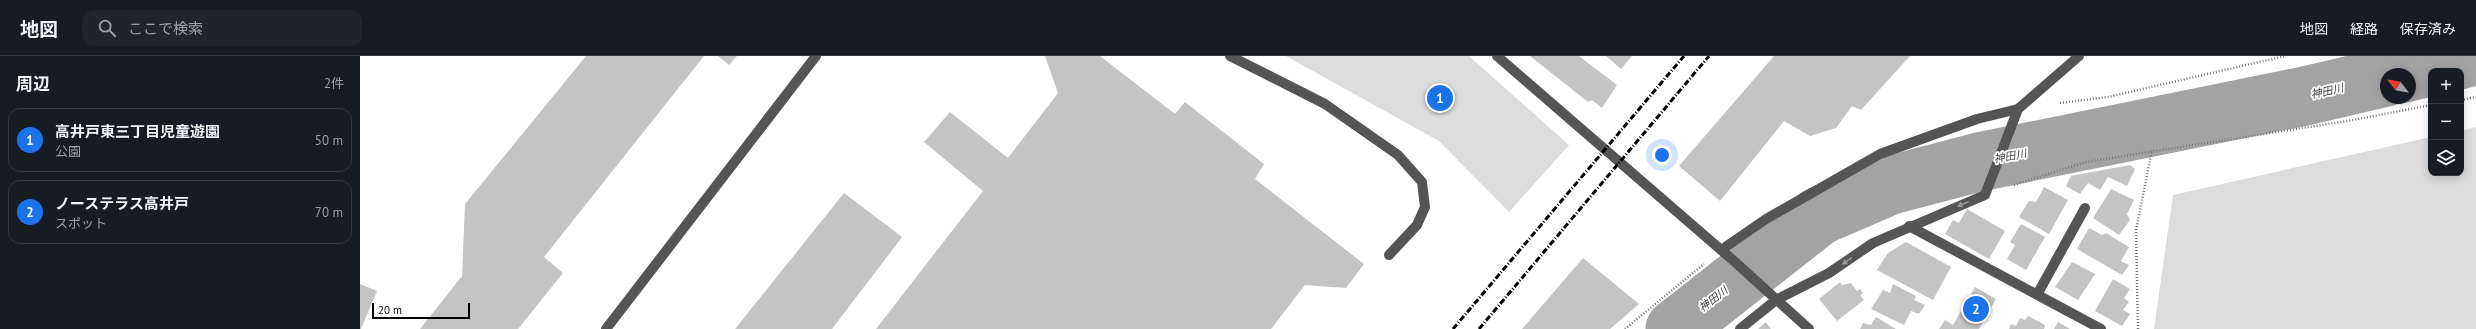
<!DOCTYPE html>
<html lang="ja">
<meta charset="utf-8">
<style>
body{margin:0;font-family:"PT Sans","Noto Sans JP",sans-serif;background:#20242c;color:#f1f3f6}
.controls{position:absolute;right:12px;top:12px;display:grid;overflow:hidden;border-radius:8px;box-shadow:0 2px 10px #0003}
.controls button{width:36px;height:36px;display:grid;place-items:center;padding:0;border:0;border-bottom:1px solid #363941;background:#171b24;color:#f1f3f6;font:20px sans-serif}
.compass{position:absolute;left:2020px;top:12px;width:36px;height:36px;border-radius:50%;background:#171b24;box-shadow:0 2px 10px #0003;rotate:301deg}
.scale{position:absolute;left:12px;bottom:10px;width:98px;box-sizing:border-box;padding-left:4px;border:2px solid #000;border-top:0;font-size:11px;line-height:14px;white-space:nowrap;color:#000;-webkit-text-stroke:3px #fff;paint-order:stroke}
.you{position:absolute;left:1302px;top:99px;width:14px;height:14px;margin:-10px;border:3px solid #fff;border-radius:50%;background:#1a73e8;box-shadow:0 0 0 6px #1a73e833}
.badge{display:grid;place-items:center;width:26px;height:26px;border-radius:50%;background:#1a73e8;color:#fff;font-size:13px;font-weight:700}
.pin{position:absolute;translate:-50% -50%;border:2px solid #fff;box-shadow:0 1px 4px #0006}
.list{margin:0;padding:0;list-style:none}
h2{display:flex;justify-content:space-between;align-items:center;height:52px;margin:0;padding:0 16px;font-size:17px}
h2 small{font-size:13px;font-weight:400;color:#9ea1a6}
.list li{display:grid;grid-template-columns:26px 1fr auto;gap:12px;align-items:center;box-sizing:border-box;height:64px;margin:0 8px 8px;padding:0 8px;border:1px solid #363941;border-radius:12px}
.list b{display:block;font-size:15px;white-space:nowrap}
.list p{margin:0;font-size:13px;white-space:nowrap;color:#9ea1a6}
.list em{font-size:13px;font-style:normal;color:#9ea1a6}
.icon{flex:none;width:22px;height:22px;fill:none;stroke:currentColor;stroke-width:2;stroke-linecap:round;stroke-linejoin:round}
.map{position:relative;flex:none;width:2116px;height:273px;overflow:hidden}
header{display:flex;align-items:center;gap:24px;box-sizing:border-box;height:56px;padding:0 20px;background:#171b24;border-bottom:1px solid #363941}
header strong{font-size:19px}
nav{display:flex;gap:22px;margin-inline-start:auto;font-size:14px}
.search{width:280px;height:36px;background:#20242c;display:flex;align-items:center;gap:10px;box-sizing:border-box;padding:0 14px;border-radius:12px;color:#9ea1a6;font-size:15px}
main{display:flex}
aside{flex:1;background:#171b24}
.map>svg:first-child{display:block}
</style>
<header>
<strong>地図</strong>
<div class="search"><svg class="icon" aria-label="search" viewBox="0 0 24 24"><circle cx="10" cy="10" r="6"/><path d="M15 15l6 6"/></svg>ここで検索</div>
<nav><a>地図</a><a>経路</a><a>保存済み</a></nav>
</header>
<main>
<aside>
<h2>周辺<small>2件</small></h2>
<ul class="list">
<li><span class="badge">1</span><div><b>高井戸東三丁目児童遊園</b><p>公園</p></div><em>50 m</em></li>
<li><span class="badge">2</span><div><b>ノーステラス高井戸</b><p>スポット</p></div><em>70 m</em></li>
</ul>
</aside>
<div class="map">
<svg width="2116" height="273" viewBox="0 0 2116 273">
<rect width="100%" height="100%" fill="#fff"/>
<!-- green -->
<g fill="#dcdcdc">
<polygon points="926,0 1109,0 1209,89 1149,156 1079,85"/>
<polygon points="2116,71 2116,273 1794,273 1813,139 2071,81 2071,117 2101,117 2101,75"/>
</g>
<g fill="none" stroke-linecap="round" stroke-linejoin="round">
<!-- river -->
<g stroke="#a3a3a3" stroke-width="59">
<polyline points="2040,18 2116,0"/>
<polyline points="1315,273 1459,160 1531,129 1619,106 1945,40 2026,21"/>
</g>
</g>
<!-- building -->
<g fill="#c4c4c4">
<polygon points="226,0 344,0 184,201 203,217 158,273 60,273 102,220 105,148"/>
<polygon points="358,0 377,0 369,9"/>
<polygon points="685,0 740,0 815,58 825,46 904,108 895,123 1004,208 986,232 945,229 911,273 516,273 623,135 564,86 590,56 648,102 698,37"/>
<polygon points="1170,0 1219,0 1257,29 1242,52 1232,44 1228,46"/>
<polygon points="1246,0 1272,0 1261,13"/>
<polygon points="1414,0 1550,0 1501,54 1492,50 1476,72 1450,80 1424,65 1360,145 1319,110"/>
<polygon points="1770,109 1775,113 1767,130 1748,121 1740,134 1728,127 1720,138 1706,130 1711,120"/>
<polygon points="1684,131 1708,144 1689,178 1659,161 1669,145 1676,146"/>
<polygon points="1751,133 1774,144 1767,158 1770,164 1759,179 1733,162"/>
<polygon points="484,137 542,181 472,273 375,273"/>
<polygon points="1607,153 1645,175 1629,203 1585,178 1593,164 1599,167"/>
<polygon points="1661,168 1685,181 1666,214 1647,203 1655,189 1650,186"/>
<polygon points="1729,172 1742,179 1746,177 1769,191 1761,205 1769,209 1762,219 1717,193"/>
<polygon points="1546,186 1591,211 1573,244 1517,214 1528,197"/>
<polygon points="1223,202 1279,248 1250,273 1162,273"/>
<polygon points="1712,206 1735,218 1718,244 1695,231"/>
<polygon points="1753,223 1770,233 1764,242 1769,246 1763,254 1770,258 1762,270 1735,255"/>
<polygon points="1480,226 1482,229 1491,227 1497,235 1500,233 1503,237 1500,239 1504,244 1477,265 1459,243"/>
<polygon points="0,228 17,235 1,273 0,273"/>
<polygon points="1533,228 1556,240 1554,244 1565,249 1559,258 1551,255 1544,269 1511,253 1523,234 1530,237"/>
<polygon points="1615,231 1636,243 1619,273 1579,273 1585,264 1593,269"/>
<polygon points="1668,260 1685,269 1684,273 1649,273 1651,268 1656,270 1660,262 1665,264"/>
<polygon points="1516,261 1536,273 1500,273 1503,267 1511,269"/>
<polygon points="1406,266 1411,273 1398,273"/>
<polygon points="1698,266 1710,273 1694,273"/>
</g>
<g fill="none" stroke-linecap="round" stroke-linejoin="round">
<!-- path -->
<g stroke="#777" stroke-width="2.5" stroke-dasharray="1 2" stroke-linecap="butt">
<polyline points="2101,44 2116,41"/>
<polyline points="1700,47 1748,41 1925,0"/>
<polyline points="1654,129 1726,106 1993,64 2071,49"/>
<polyline points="1265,273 1344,208"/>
<polyline points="1778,273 1776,174 1792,94"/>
</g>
<!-- minor -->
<g stroke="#555" stroke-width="10">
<polyline points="870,0 965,48 1038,99 1062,126 1065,151 1057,169 1029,199"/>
<polyline points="1137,0 1375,206 1449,273"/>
<polyline points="1549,170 1741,273"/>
<polyline points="1361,194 1406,163 1520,98 1617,63 1658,53 1719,0"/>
<polyline points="1678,237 1725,152"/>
<polyline points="246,273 456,0"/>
<polyline points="1380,273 1416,244 1469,217 1513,187 1625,139 1658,53"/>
</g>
<!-- rail -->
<g stroke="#000" stroke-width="3" stroke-dasharray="6 2 1 2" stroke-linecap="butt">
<polyline points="1093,273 1324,0"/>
<polyline points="1119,273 1349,0"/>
</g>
</g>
<!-- one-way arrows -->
<defs><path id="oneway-solid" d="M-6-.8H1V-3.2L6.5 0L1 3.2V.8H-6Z"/></defs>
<g fill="#999">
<use href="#oneway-solid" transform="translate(1603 148) rotate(158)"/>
<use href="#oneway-solid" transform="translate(1487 205) rotate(146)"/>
</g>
<g text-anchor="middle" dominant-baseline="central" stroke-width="3.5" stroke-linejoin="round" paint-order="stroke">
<!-- water labels -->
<g font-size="11" font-style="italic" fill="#444" stroke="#fff">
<text transform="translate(1967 35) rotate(-13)">神田川</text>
<text transform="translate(1650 100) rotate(-11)">神田川</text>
<text transform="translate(1353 243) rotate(-38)">神田川</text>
</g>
</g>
</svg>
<div class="controls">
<button>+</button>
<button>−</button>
<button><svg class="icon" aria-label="layers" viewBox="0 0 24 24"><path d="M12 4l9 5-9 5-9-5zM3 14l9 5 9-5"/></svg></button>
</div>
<svg class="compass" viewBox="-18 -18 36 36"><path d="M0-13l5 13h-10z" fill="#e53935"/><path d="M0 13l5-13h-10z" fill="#9ea1a6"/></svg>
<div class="scale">20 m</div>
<div class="you"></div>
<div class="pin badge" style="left:1080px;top:42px">1</div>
<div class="pin badge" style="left:1616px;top:253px">2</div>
</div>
</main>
